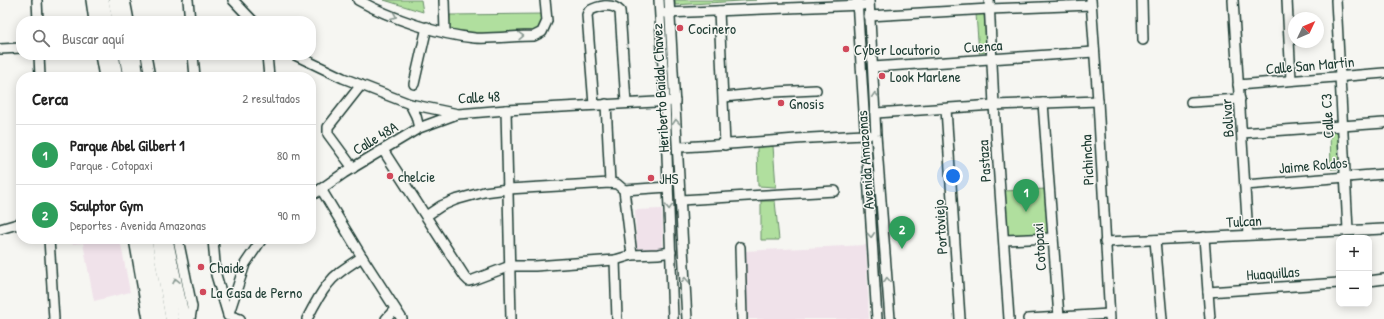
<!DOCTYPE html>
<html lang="es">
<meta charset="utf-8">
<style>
body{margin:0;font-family:"Patrick Hand",sans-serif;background:#f2f2f2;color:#222}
.controls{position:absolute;right:12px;bottom:12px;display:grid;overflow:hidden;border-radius:8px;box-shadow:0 2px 10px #0003}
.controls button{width:36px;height:36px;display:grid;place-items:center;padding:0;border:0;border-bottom:1px solid #e0e0e0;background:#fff;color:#222;font:20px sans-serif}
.compass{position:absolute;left:1288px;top:12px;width:36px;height:36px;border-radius:50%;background:#fff;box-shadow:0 2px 10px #0003;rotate:46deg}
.you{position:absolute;left:953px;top:176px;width:14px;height:14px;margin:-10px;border:3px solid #fff;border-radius:50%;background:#1a73e8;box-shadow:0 0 0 6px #1a73e833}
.badge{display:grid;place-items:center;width:26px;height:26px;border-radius:50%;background:#d1495b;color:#fff;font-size:13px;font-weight:700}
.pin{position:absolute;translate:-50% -33px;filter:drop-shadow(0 1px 2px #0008)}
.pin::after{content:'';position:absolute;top:21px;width:14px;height:12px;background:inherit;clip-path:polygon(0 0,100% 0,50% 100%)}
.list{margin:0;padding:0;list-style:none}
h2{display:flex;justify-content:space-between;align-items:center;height:52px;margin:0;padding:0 16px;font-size:17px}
h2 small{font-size:13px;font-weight:400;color:#767676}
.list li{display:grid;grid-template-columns:26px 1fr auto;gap:12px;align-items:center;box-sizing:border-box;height:60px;padding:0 16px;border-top:1px solid #e0e0e0}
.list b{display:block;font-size:15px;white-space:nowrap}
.list p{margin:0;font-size:13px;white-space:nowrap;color:#767676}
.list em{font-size:13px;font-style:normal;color:#767676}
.icon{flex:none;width:22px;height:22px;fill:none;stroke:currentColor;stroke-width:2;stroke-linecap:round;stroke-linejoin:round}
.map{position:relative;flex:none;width:1384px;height:319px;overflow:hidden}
.search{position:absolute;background:#fff;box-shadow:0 2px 10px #0003;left:16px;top:16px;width:300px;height:44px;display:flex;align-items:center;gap:10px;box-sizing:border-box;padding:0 14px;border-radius:16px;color:#767676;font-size:15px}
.panel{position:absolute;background:#fff;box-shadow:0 2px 10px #0003;left:16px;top:72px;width:300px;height:172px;border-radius:16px}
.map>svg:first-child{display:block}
</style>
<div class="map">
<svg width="1384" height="319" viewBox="0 0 1384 319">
<rect width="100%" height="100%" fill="#f6f6f2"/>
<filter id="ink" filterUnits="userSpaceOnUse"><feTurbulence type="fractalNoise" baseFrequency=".025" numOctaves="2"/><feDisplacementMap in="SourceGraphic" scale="8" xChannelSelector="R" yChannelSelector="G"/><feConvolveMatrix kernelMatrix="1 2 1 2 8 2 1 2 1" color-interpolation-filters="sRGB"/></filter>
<g filter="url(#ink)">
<!-- built -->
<g fill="#f0e2ea">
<polygon points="662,209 663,249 637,250 635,210"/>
<polygon points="71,239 120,239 130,292 94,301 83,243 72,244"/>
<polygon points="866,245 869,319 746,319 743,251"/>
</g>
<!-- green -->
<g fill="#b0df9e" stroke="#688e69">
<polygon points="384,0 421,0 423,12"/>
<polygon points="675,0 757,0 675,5"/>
<polygon points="984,13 987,52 979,53 976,14"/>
<polygon points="545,14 542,32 495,37 449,33 450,15"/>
<polygon points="1330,129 1338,129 1341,169 1331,169"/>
<polygon points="773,146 776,187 758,186 757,147"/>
<polygon points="1046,189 1048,234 1008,237 1004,191"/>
<polygon points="761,201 775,201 779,240 761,240"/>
</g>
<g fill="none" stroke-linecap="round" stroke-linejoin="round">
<defs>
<g id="minor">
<polyline points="37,0 38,21"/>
<polyline points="188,0 190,21"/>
<polyline points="233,0 253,21"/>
<path d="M 358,0 C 390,18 439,35 475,38 C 494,39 515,36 534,36 L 542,32 L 547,21 L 545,0"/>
<polyline points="444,0 445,32"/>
<polyline points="659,0 665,101 673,319"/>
<polyline points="669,0 687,319"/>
<polyline points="857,0 877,319"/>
<polyline points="869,0 876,135 890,319"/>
<polyline points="989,0 994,105 1009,319"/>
<polyline points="1091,0 1098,101 1110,319"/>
<polyline points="1142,0 1143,40"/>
<polyline points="1233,0 1248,235"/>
<polyline points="1287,0 1291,80"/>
<polyline points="1336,0 1348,230"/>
<polyline points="719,11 725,145"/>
<polyline points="666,13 863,5"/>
<polyline points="869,16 989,9 1091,5"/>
<polyline points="0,49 21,48"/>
<polyline points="39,55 40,77"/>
<polyline points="146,55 150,77"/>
<polyline points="193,55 195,77"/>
<polyline points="267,55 269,77"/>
<polyline points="295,55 343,78 410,104 458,114 506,110 675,101"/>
<polyline points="873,67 1094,52"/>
<polyline points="414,84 427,27"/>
<polyline points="1238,85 1384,73"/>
<polyline points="724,97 774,92 816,90"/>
<polyline points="1191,102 1240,99"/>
<polyline points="1043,103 1059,317"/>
<polyline points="410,104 416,116 419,128"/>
<polyline points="606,104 610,183"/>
<path d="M 594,105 L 587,15 L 589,11 C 598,6 612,2 620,11 L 626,103"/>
<polyline points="946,109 960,319"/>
<polyline points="506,110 511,319"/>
<polyline points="876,113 994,105 1098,101"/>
<polyline points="1242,133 1384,123"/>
<path d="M 678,147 C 742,144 805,137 869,135"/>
<polyline points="383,150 465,277 469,281 473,280 510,266 535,266 615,260 632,255 658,254 671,252"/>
<polyline points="353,168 328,134 328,127 361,85"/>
<polyline points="1245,185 1384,174"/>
<polyline points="321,189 362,257 402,319"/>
<polyline points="624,190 668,187"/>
<polyline points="311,196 344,173 419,128 457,114"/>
<polyline points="681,200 835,191"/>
<polyline points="426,216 441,206 455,200 484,192 508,189 610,183 617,184 624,190 632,255"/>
<polyline points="0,229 21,223"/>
<polyline points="1204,237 1210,319"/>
<polyline points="49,239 54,319"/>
<polyline points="178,239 192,307 190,319"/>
<polyline points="213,239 216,275 228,315 240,319"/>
<polyline points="1004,240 1053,238"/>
<polyline points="1155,240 1162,319"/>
<polyline points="1105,242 1384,229"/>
<polyline points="740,247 742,319"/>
<polyline points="615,260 617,319"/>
<polyline points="1369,281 1384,279"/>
<polyline points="1208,292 1339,283"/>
<polyline points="228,316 245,264 262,239"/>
<path d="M 307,319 C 313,307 319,295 328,284 C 337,272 350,265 362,257"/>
<polyline points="386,319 395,309"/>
<polyline points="1028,319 1109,314"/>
</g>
<g id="major">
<polyline points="92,0 95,21"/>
<polyline points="124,0 128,21"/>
<polyline points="101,55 105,77"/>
<polyline points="135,55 138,77"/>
<polyline points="135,239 149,319"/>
<polyline points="167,239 184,319"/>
</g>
<g id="highway">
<polyline points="102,0 106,21"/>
<polyline points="115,0 119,21"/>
<polyline points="112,55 116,77"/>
<polyline points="126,55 130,77"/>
<polyline points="145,239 159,319"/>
<polyline points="158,239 172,319"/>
</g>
</defs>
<!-- minor casing -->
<use href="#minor" stroke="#1f3d34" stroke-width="12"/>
<!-- major casing -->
<use href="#major" stroke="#1f3d34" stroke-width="14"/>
<!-- highway casing -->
<use href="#highway" stroke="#1f3d34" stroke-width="16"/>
<!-- minor -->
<use href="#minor" stroke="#f6f6f2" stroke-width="9"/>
<!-- major -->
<use href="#major" stroke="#f6f6f2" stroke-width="11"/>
<!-- highway -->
<use href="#highway" stroke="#f6f6f2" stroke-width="13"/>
</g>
<!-- one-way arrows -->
<defs><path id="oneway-chevron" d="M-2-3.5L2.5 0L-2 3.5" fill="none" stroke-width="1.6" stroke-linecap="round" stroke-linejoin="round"/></defs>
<g stroke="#8a9a93">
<use href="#oneway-chevron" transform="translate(394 16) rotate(23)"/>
<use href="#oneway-chevron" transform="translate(521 36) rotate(-2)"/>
<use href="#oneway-chevron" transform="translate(875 95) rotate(-93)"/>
<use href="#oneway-chevron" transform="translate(676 122) rotate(-94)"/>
<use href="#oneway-chevron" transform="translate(669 207) rotate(88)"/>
<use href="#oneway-chevron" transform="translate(871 235) rotate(86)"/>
<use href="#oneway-chevron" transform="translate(685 280) rotate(-93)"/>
<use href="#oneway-chevron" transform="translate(887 280) rotate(-94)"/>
<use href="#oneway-chevron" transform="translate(176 281) rotate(-102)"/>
</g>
</g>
<!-- markers -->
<g fill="#d1495b" stroke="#f6f6f2" stroke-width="1.5">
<circle cx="680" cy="28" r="4"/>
<circle cx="846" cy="49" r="4"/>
<circle cx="882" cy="76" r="4"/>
<circle cx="781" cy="103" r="4"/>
<circle cx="390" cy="176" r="4"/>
<circle cx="651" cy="178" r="4"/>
<circle cx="201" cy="267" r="4"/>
<circle cx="203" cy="292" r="4"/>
</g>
<g text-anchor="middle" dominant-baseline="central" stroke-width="3" stroke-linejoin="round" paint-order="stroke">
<!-- poi labels -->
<g font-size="15" fill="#1f3d34" stroke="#f6f6f2" text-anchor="start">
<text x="688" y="28">Cocinero</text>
<text x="854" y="49">Cyber Locutorio</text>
<text x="890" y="76">Look Marlene</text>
<text x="789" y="103">Gnosis</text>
<text x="398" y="176">chelcie</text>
<text x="659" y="178">JHS</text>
<text x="209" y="267">Chaide</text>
<text x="211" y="292">La Casa de Perno</text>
</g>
<!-- street labels -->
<g font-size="15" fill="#1f3d34" stroke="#f6f6f2">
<text transform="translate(983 46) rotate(-4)">Cuenca</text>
<text transform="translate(1310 65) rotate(-5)">Calle San Martin</text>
<text transform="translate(660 88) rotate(-93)">Heriberto Baidal Chavez</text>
<text transform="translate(479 97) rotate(-3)">Calle 48</text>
<text transform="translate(1327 116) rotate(-93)">Calle C3</text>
<text transform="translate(1227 118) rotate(-94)">Bolivar</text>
<text transform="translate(375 138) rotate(-31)">Calle 48A</text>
<text transform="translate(865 160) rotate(-94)">Avenida Amazonas</text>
<text transform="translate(1087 160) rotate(-93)">Pichincha</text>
<text transform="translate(984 161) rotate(-94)">Pastaza</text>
<text transform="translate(1313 165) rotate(-5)">Jaime Roldos</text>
<text transform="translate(1244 221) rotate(-3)">Tulcan</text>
<text transform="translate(940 227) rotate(-94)">Portoviejo</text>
<text transform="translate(1039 247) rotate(-94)">Cotopaxi</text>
<text transform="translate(1273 273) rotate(-4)">Huaquillas</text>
</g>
</g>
</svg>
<div class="controls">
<button>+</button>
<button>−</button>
</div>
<svg class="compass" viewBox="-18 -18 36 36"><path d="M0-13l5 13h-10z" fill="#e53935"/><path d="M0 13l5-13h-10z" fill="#767676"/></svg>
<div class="you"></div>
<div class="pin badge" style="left:1026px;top:212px;background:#2e9e5b">1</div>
<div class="pin badge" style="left:902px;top:249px;background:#2e9e5b">2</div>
<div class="search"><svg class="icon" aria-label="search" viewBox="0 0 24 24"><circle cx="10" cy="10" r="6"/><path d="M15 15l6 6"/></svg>Buscar aquí</div>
<section class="panel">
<h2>Cerca<small>2 resultados</small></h2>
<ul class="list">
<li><span class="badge" style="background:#2e9e5b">1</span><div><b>Parque Abel Gilbert 1</b><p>Parque · Cotopaxi</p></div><em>80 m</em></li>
<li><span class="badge" style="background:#2e9e5b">2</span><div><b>Sculptor Gym</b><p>Deportes · Avenida Amazonas</p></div><em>90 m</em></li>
</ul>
</section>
</div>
